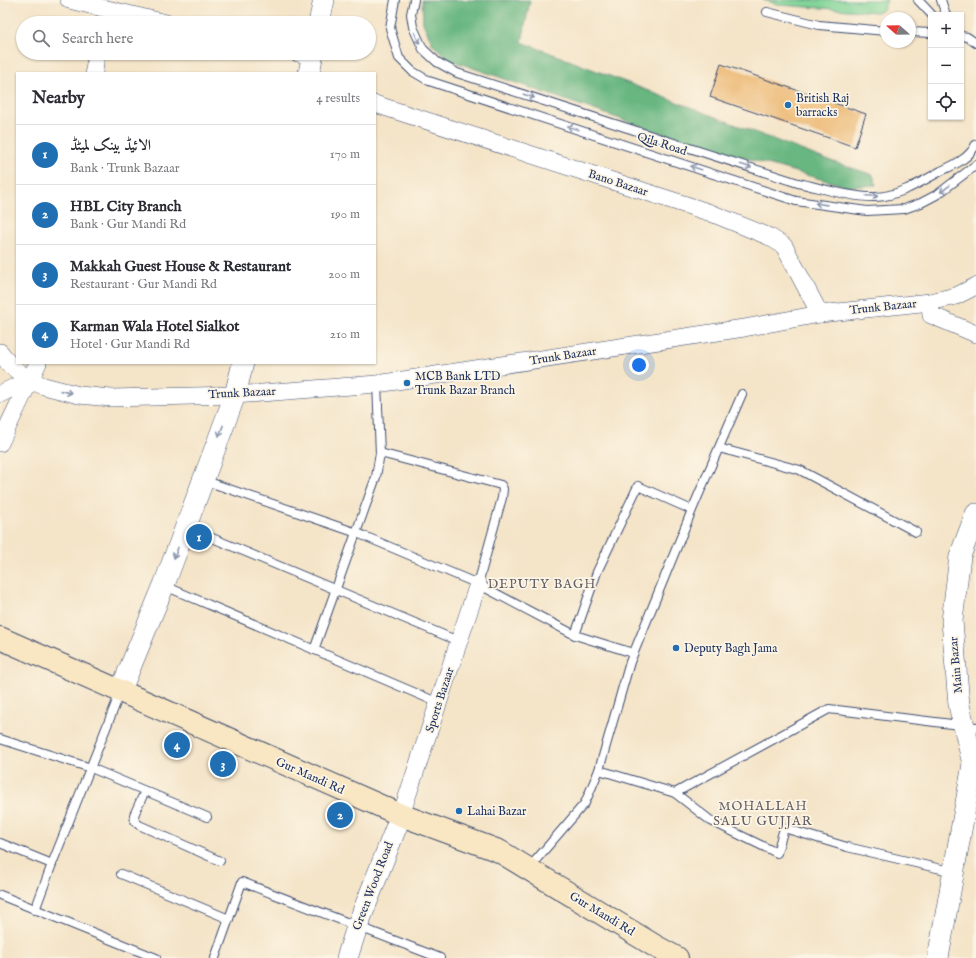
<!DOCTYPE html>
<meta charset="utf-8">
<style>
body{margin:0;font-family:"IM FELL English",Amiri,serif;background:#f2f2f3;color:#2b2b33}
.controls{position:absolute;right:12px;top:12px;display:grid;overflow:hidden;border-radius:0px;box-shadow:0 1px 3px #0004}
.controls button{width:36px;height:36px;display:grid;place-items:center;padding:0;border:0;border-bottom:1px solid #e1e1e2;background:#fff;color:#2b2b33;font:20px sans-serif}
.compass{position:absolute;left:880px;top:12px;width:36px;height:36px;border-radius:50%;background:#fff;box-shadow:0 1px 3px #0004;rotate:290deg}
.you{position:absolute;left:639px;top:365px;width:14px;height:14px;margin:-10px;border:3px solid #fff;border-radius:50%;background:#1a73e8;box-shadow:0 0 0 6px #1a73e833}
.badge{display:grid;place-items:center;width:26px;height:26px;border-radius:50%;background:#1f6fb2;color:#fff;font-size:13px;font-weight:700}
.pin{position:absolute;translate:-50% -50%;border:2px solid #fff;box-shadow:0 1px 4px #0006}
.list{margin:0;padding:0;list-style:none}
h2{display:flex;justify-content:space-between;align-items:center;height:52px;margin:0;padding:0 16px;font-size:17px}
h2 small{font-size:13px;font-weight:400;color:#7c7c81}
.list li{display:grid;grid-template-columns:26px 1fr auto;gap:12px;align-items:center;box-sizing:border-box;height:60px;padding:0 16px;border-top:1px solid #e1e1e2}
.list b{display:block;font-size:15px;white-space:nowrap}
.list p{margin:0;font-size:13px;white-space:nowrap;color:#7c7c81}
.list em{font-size:13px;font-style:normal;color:#7c7c81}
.icon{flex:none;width:22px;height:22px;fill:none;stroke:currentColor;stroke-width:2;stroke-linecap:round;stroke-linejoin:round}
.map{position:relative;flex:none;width:976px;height:958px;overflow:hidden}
.search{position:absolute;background:#fff;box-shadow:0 1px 3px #0004;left:16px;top:16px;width:360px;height:44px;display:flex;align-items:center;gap:10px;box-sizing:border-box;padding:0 14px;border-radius:22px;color:#7c7c81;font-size:15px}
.panel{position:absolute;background:#fff;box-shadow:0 1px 3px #0004;left:16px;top:72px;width:360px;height:292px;border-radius:0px}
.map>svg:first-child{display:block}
</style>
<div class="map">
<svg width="976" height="958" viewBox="0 0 976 958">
<rect width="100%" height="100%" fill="#fcf5e5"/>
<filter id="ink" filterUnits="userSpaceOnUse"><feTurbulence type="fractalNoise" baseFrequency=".025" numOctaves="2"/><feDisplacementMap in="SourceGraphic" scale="8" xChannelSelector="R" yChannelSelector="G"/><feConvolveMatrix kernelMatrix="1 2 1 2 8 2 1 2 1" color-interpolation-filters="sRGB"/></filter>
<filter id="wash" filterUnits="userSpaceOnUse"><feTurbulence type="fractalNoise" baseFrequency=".012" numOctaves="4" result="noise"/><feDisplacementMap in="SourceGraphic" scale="16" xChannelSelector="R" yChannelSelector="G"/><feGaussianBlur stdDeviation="0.9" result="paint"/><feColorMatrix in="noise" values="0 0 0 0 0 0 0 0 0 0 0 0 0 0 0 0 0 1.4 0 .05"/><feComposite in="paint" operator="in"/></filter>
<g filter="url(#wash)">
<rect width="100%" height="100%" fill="#f4e4c8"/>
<!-- green -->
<polygon fill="#81d497" stroke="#4e827a" points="763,0 887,0 883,10 877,12 780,5"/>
<!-- forest -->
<polygon fill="#68b680" stroke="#42726f" points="422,0 530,0 522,42 819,157 873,175 876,185 849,187 675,138 450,60 433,45 423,23"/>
<g id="blocks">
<!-- building -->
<polygon fill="#ecb772" points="721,64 866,114 855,147 710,97"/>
</g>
</g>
<g filter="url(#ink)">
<use href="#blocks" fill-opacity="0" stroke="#3c4a6e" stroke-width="1"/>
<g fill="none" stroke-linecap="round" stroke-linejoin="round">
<defs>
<g id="service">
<polyline points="395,0 390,28 399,58 412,71 429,81 796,201 867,211 904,209 921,203 938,194 976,165"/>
<path d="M 414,0 L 411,14 L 413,27 L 423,49 L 437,62 L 457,73 L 798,183 C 822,188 853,198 876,197 C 899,196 921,182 941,171 C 954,165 970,158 976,144"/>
<polyline points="918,0 932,15"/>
<polyline points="941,0 946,15"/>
<polyline points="767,12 819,25 886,31"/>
<polyline points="910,32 931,33"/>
<polyline points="961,36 967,37 976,43"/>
<polyline points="719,448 800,470 916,532"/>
<polyline points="380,453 501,485 503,489 502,498 478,584"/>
<polyline points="203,480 357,533 478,584 575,635 633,653"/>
<polyline points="186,527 458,641"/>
<polyline points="165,586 439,703"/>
<polyline points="575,635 597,572 638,486 692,510"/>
<polyline points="314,650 376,477 380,453 377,384"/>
<polyline points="0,739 91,768 207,817"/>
<polyline points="599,770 675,793 829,709 976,727"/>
<polyline points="145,791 134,815 135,821 139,825 220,861"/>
<polyline points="675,793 711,821 777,853 784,828 847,847 954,872"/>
<polyline points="0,843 52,864"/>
<polyline points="529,868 585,803 599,770 630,662 692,510 742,394"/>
<polyline points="121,874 229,919"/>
<polyline points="0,895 156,958"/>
<polyline points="35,910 52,864 120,693"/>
<polyline points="215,958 242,882 440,958"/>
</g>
<g id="minor">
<polyline points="69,0 166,23"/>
<polyline points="298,53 312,56"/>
<polyline points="94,73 96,53"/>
<polyline points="375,104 711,213 770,237 784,246 820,314"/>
<polyline points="930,302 931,315 976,334"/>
<polyline points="0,352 10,365 29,380 44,386 79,395 111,398 235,395 377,384 744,328 820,314 930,302 956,296 976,286"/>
<polyline points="0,394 29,380"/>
<polyline points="0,443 38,363"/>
<polyline points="401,815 478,584"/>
</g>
<g id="tertiary">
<polyline points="319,23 324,0"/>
<polyline points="309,73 313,53"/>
<polyline points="120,692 164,585 235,395 243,363"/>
<polyline points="347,958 357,927 401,815"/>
<polyline points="938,958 973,764 959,705 952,621 960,556 976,514"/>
</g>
<polyline id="secondary" points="0,638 401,815 499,851 655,946 677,958"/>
</defs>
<!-- service casing -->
<use href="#service" stroke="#3c4a6e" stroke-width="10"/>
<!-- minor casing -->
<use href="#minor" stroke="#3c4a6e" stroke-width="18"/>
<!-- tertiary casing -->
<use href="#tertiary" stroke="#3c4a6e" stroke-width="22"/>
<!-- secondary casing -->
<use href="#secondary" stroke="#3c4a6e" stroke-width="24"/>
<!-- service -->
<use href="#service" stroke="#fff" stroke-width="8"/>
<!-- minor -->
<use href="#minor" stroke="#fff" stroke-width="17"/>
<!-- tertiary -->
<use href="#tertiary" stroke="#fff" stroke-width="21"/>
<!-- secondary -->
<use href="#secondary" stroke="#f9e7c3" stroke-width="22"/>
</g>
<!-- one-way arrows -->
<defs><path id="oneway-shaft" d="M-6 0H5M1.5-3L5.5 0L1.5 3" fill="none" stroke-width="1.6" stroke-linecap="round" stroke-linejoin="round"/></defs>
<g stroke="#8d97ae">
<use href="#oneway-shaft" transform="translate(417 38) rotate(66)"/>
<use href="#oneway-shaft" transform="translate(529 96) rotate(18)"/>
<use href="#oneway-shaft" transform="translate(573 128) rotate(-162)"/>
<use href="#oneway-shaft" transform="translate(746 166) rotate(18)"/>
<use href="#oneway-shaft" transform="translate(696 168) rotate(-162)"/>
<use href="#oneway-shaft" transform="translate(945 189) rotate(143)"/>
<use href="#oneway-shaft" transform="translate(872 196) rotate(3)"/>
<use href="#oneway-shaft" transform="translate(821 204) rotate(-172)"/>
<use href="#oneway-shaft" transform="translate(66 392) rotate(13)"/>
<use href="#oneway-shaft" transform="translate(221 431) rotate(111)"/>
<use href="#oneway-shaft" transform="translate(176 553) rotate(110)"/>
</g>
</g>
<!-- markers -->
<g fill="#1f6fb2" stroke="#fcf5e5" stroke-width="1.5">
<circle cx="788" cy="105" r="4"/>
<circle cx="407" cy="383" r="4"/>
<circle cx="676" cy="648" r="4"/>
<circle cx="459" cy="811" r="4"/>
</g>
<g text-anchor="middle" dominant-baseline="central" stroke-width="3.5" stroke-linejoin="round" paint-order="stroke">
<!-- poi labels -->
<g font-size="12" fill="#1b2f5e" stroke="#fcf5e5" text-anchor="start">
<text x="796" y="98">British Raj<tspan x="796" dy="14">barracks</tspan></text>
<text x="415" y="376">MCB Bank LTD<tspan x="415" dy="14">Trunk Bazar Branch</tspan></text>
<text x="684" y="648">Deputy Bagh Jama</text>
<text x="467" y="811">Lahai Bazar</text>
</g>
<!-- street labels -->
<g font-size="12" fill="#1b2f5e" stroke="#fcf5e5">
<text transform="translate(662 144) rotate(18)">Qila Road</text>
<text transform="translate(618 183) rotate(18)">Bano Bazaar</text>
<text transform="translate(883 307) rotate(-6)">Trunk Bazaar</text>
<text transform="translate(563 356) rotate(-9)">Trunk Bazaar</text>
<text transform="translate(242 393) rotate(-3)">Trunk Bazaar</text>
<text transform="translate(956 665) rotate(-95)">Main Bazar</text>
<text transform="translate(440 700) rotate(-72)">Sports Bazaar</text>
<text transform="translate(310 776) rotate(24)">Gur Mandi Rd</text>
<text transform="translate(373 886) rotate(-69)">Green Wood Road</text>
<text transform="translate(602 914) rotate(31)">Gur Mandi Rd</text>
</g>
<!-- neighbourhood labels -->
<g font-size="13" letter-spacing="1" fill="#645f65" stroke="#fcf5e5">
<text x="542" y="584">DEPUTY BAGH</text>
<text x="763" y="806">MOHALLAH<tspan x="763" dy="15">SALU GUJJAR</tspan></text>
</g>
</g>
</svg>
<div class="controls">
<button>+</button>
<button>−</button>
<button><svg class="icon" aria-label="locate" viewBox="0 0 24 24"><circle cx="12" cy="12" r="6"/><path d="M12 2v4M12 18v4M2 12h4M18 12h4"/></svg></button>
</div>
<svg class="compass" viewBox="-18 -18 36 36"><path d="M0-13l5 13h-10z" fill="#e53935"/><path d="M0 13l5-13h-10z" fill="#7c7c81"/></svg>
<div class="you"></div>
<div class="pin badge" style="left:199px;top:537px">1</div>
<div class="pin badge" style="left:340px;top:815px">2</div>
<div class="pin badge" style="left:223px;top:764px">3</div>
<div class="pin badge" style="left:177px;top:745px">4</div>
<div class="search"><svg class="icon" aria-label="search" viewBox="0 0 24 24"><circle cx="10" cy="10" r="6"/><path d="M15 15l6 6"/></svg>Search here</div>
<section class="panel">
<h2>Nearby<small>4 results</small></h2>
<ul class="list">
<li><span class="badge">1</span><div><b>الائیڈ بینک لمیٹڈ</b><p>Bank · Trunk Bazaar</p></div><em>170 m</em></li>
<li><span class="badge">2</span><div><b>HBL City Branch</b><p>Bank · Gur Mandi Rd</p></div><em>190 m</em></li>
<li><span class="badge">3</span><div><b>Makkah Guest House &amp; Restaurant</b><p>Restaurant · Gur Mandi Rd</p></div><em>200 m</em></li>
<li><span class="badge">4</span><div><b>Karman Wala Hotel Sialkot</b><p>Hotel · Gur Mandi Rd</p></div><em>210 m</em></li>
</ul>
</section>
</div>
